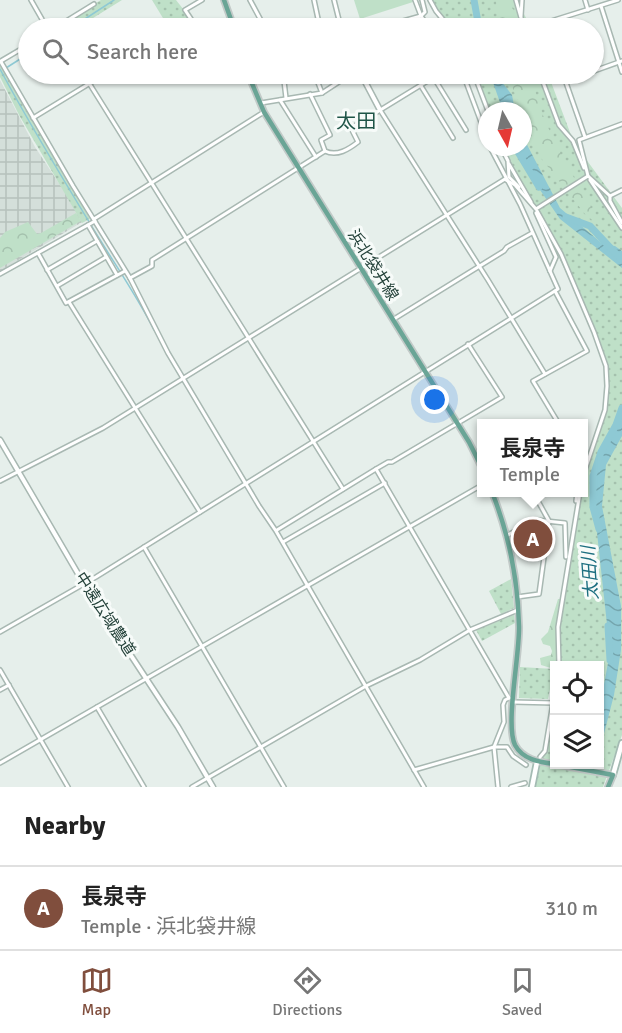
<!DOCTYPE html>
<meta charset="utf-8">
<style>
body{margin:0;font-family:Signika,"Noto Sans JP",sans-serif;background:#f6f6f6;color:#222}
.controls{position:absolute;right:18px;bottom:18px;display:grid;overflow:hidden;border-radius:0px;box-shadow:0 2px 4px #0004}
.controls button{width:54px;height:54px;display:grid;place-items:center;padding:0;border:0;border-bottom:2px solid #e0e0e0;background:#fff;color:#222;font:30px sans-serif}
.compass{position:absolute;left:478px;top:102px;width:54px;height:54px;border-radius:50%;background:#fff;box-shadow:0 2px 4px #0004;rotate:172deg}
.you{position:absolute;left:435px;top:400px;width:21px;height:21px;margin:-15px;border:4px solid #fff;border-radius:50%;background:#1a73e8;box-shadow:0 0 0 9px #1a73e833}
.badge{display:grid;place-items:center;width:39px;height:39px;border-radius:50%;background:#804e3d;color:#fff;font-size:20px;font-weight:700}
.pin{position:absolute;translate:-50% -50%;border:3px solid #fff;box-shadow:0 2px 6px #0006}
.popup{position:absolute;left:477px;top:419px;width:111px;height:78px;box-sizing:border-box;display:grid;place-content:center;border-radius:0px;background:#fff;filter:drop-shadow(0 2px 4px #0005);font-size:20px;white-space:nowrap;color:#767676}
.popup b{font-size:22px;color:#222}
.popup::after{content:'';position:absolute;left:50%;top:100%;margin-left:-12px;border:12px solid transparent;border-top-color:#fff}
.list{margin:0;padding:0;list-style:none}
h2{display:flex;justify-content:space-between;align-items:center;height:78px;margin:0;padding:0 24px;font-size:26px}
h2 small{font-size:20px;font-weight:400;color:#767676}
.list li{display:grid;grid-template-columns:39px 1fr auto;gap:18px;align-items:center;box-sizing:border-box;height:84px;padding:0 24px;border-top:2px solid #e0e0e0}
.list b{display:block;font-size:22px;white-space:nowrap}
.list p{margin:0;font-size:20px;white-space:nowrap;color:#767676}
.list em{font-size:20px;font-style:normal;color:#767676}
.icon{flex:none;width:33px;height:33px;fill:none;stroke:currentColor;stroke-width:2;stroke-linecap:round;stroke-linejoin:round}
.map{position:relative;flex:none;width:622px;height:787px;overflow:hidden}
.search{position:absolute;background:#fff;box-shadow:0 2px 4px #0004;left:18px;right:18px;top:18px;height:66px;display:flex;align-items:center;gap:15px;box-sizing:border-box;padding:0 21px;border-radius:33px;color:#767676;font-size:22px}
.sheet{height:162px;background:#fff}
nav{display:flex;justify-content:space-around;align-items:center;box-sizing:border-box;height:84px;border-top:2px solid #e0e0e0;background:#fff;font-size:16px;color:#767676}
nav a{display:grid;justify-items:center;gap:3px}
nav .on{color:#804e3d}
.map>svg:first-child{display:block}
</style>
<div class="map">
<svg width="622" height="787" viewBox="0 0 622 787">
<defs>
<pattern id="industrial-grid" width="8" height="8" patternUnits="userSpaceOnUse" patternTransform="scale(1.5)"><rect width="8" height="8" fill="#d4dfda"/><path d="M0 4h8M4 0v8" fill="none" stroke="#b6c1bc"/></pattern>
<pattern id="grass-dots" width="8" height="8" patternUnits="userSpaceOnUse" patternTransform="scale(1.5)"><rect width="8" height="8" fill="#bfe0c8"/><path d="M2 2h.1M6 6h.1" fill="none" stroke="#a4c1ad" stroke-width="1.8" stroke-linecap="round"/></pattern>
<pattern id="forest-crowns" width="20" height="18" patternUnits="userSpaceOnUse" patternTransform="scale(1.5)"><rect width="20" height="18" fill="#bfe0c8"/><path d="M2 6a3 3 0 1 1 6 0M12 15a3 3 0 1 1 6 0" fill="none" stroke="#a4c1ad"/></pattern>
<pattern id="water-waves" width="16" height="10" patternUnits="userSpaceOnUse" patternTransform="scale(1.5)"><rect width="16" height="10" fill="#8ec9d4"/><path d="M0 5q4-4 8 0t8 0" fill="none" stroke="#74a5ad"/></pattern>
</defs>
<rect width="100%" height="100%" fill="#e6efeb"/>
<!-- industrial -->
<polygon fill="url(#industrial-grid)" points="0,80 35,147 84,221 0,271"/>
<!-- grass -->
<g fill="url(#grass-dots)">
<polygon points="101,0 122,0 77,28 55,28"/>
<polygon points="152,0 176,0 191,19 176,28 169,28"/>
<polygon points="431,0 517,0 531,28 450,28"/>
<polygon points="2,66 90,219 82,223 19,115 0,77 0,67"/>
<polygon points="474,74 548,74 574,143 622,208 622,735 603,787 532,787 539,772 554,692 554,764 600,764 600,666 559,665 558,625 574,526 582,493 584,492 584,486 606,399 606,368 594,332 538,213 501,147 523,147 523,111 488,111"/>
<polygon points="511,579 514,608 501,614 489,591"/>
<polygon points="514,615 515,623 482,641 476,630"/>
<polygon points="520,667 554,669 548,699 519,698"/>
</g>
<!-- forest -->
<g fill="url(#forest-crowns)">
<polygon points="496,0 510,0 520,28 498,28"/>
<path d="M 508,74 L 532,74 C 538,125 579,183 603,229 L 585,214 L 541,158 L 512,86 Z"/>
<polygon points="76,213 81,221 0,268 0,238 5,232 28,222 37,234 41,233"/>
<polygon points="558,599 560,599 557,631 560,665 554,666 554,669 541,665 540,658 551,655 552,651 550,646 543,644 541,639 548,632"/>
</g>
<!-- pitch -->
<polygon fill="#bfe0c8" points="354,0 412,0 413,2 360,19"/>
<!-- water -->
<g fill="url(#water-waves)">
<polygon points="490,74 496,74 512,95 515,111 503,111"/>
<polygon points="523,137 560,208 604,245 615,246 622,251 622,268 560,219 540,190 518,147 523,147"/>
<polygon points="622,408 622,436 606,465 602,506 621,606 621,650 614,695 600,749 600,706 610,652 593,496 593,476 601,452 616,426"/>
</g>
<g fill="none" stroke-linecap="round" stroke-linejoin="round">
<!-- stream -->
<g stroke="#8ec9d4" stroke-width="1.5">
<polyline points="71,28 114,0"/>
<polyline points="6,68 28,54"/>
<path d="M 0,69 C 32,129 67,186 102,243 C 120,272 139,300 154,330"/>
</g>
<!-- river -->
<g stroke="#8ec9d4" stroke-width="7">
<polyline points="474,0 479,28"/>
<polyline points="515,147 539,187"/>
<polyline points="566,217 590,226 622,260"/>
<polyline points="599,529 593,507 593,476 601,452 616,425 622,408"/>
<polyline points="608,626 610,660"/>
</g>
<defs>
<g id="minor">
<polyline points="31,0 47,28"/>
<polyline points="250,0 265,28"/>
<polyline points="314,0 320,28"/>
<polyline points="334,0 341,28"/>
<polyline points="415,0 421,16 429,28"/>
<polyline points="430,0 436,11 450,28"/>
<polyline points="516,0 524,28"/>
<polyline points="585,0 588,10"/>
<polyline points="601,6 622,72"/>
<polyline points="521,16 522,0"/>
<polyline points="55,28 94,4"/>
<polyline points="176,28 191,19 185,10 202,0"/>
<polyline points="283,28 298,25 299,28"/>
<polyline points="378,28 421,16 425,12 422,0"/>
<polyline points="548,28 548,22 618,0"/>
<polyline points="1,61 28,45"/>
<polyline points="1,62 73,186 130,278 168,353 259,506 276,531 424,787"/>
<polyline points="594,71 622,61"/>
<polyline points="463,74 487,138"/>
<polyline points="474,74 488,111"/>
<polyline points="540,74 559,125 573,141 584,168"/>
<polyline points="563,74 585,137"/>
<polyline points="315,75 322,93"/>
<polyline points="434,78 466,130"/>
<polyline points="566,79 585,74"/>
<polyline points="202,81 220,74"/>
<polyline points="89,83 343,489"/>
<polyline points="421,86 453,138"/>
<path d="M 310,94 L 330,135 L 321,140 L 325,151 C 337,157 349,149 358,142 L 351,128 L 439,74"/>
<polyline points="286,98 284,81 315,75"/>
<polyline points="280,100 316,157"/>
<polyline points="261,103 322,93 351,74"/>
<polyline points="380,110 488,280 545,374"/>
<polyline points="33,118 105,74"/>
<polyline points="501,147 508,161 509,177 519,187"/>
<polyline points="509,164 531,202"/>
<polyline points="588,176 579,140 622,124"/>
<polyline points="506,180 515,185 536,209 588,176 610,196 610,201 622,223"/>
<polyline points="590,180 622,228"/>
<polyline points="610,196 622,190"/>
<polyline points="537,211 561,254 594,332 606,366 607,386 605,410 584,473"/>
<polyline points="536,213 556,257 550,271"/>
<polyline points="94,219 264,112"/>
<polyline points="88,225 117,275"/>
<polyline points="38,253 66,303 125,271"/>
<polyline points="47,270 97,241"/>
<polyline points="0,274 95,221"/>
<polyline points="130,278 152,266 152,260 325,151"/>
<polyline points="57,286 106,257"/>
<polyline points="555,291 587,351 533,381 559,424"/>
<polyline points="69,302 200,512"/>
<polyline points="394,319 504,251 507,247 532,233"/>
<polyline points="376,469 509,698"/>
<polyline points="0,481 103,428 505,179"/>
<polyline points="536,498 546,492"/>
<polyline points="576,501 577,492"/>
<polyline points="277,530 376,469 388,462 392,462 502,397 468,344"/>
<polyline points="506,536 536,520 565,523 566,557"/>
<polyline points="283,542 385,483"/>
<polyline points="144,547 284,787"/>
<polyline points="517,597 539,594 549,521 533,492"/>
<polyline points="0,632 96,577 558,289 520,204 490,147"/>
<polyline points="559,666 558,627 580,492"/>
<polyline points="0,670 68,787"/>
<polyline points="0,690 9,685"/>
<polyline points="513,702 554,703"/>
<polyline points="97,707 144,787"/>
<polyline points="540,757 545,751 554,697"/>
<polyline points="0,763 482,485"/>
<polyline points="414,770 494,747 507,747 513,756 526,765"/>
<polyline points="192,787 366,686 420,660 470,630 518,610"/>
<polyline points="498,787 494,747 504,722 503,705 505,700 509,698"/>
<polyline points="511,787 525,783"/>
</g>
<g id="tertiary">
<polyline points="361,74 380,110"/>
<polyline points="0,440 84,584 178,727 213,787"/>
</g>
<g id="secondary">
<polyline points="613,775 622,743"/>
<polyline points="532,787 537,762"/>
</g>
<g id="primary">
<polyline points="224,0 234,28"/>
<polyline points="248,74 264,112 469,442 482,468"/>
<path d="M 492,492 C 509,535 518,581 519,626 C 520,654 505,724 515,745 C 523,760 540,762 554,764"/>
<polyline points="555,764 613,775 608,787"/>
</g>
</defs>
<!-- minor casing -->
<use href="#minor" stroke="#a8b8b2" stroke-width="6"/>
<!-- tertiary casing -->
<use href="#tertiary" stroke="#a8b8b2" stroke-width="7"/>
<!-- secondary casing -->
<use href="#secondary" stroke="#a4bbb3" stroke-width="8"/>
<!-- primary casing -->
<use href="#primary" stroke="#c2cac8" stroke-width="8"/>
<!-- minor -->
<use href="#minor" stroke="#fff" stroke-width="3"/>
<!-- tertiary -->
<use href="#tertiary" stroke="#fff" stroke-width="4"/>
<!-- secondary -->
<use href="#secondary" stroke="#fff" stroke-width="4.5"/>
<!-- primary -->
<use href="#primary" stroke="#6aa596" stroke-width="4.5"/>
</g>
<g text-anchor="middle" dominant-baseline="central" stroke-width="6" stroke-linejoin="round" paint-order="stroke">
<!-- street labels -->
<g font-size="16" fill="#24423a" stroke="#f7fbf9">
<text transform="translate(373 265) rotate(58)">浜北袋井線</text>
<text transform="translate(105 614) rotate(57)">中遠広域農道</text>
</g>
<!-- water labels -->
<g font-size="18" font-style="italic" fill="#1c6f80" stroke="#f7fbf9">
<text transform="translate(590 573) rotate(-94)">太田川</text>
</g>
<!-- quarter labels -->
<g font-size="20" fill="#1f5548" stroke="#f7fbf9">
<text x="356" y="121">太田</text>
</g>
</g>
</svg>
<div class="controls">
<button><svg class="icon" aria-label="locate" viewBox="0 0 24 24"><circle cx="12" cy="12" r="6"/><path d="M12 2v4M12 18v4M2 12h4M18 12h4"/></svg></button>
<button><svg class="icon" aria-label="layers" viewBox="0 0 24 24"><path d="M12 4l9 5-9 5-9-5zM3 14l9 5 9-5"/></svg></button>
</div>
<svg class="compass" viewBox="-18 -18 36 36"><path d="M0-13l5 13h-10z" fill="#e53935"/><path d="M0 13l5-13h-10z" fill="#767676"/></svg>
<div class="you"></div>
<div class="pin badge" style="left:533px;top:539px">A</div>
<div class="popup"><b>長泉寺</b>Temple</div>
<div class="search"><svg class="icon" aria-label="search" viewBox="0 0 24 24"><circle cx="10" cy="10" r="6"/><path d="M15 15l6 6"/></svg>Search here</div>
</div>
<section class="sheet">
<h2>Nearby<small></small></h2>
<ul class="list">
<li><span class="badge">A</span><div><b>長泉寺</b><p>Temple · 浜北袋井線</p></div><em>310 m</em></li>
</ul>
</section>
<nav>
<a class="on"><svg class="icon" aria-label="map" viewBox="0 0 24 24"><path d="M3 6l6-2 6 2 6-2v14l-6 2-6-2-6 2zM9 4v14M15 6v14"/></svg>Map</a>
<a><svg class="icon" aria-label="directions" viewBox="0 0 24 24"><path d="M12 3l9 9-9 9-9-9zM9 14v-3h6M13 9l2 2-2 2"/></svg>Directions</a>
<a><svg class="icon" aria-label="saved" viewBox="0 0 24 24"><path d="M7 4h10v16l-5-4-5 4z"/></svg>Saved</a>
</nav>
